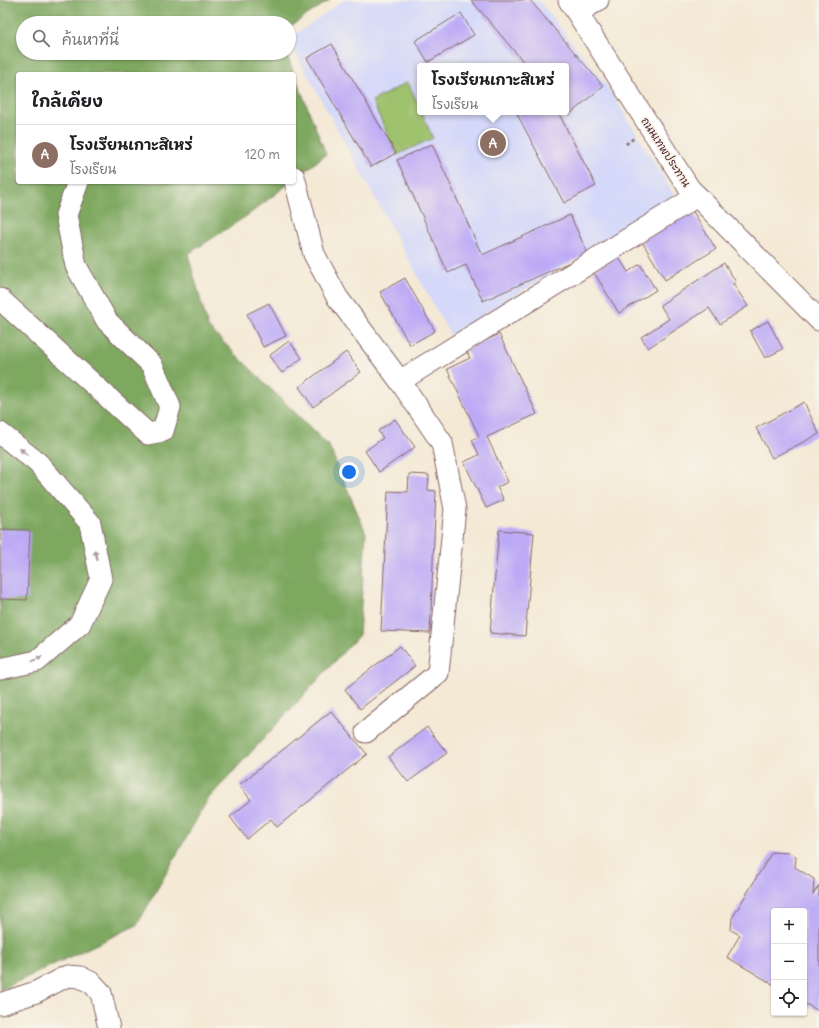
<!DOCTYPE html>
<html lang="th">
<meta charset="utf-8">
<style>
body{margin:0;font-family:Delius,"Playpen Sans Thai",sans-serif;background:#f2f2f2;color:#202124}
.controls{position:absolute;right:12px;bottom:12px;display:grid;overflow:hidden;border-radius:4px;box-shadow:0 1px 3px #0004}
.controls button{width:36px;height:36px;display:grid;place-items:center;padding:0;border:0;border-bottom:1px solid #e0e0e0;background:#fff;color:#202124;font:20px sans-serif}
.you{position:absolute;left:349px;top:472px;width:14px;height:14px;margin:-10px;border:3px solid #fff;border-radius:50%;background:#1a73e8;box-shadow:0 0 0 6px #1a73e833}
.badge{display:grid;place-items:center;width:26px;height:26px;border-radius:50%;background:#b5179e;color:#fff;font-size:13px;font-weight:700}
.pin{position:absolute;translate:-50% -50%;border:2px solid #fff;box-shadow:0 1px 4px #0006}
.popup{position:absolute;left:417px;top:63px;width:152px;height:52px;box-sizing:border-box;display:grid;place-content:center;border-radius:4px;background:#fff;filter:drop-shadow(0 1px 3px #0005);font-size:13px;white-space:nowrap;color:#757577}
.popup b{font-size:15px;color:#202124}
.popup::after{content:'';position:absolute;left:50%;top:100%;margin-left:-8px;border:8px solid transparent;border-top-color:#fff}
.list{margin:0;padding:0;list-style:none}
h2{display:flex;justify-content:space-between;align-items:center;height:52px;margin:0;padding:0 16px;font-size:17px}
h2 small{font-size:13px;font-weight:400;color:#757577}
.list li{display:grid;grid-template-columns:26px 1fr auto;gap:12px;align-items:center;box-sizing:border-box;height:60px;padding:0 16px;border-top:1px solid #e0e0e0}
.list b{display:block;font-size:15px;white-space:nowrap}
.list p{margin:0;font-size:13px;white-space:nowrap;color:#757577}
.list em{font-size:13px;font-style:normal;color:#757577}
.icon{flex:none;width:22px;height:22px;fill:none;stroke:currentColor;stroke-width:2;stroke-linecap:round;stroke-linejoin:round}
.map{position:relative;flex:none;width:819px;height:1028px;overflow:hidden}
.search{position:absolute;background:#fff;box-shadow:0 1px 3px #0004;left:16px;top:16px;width:280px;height:44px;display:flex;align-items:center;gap:10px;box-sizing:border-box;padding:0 14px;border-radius:22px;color:#757577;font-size:15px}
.panel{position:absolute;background:#fff;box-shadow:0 1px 3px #0004;left:16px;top:72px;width:280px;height:112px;border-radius:4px}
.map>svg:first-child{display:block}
</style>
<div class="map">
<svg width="819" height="1028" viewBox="0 0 819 1028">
<rect width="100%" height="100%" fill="#f7f3e8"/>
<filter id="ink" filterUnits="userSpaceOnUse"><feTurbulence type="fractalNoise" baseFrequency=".025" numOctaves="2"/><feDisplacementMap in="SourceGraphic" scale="8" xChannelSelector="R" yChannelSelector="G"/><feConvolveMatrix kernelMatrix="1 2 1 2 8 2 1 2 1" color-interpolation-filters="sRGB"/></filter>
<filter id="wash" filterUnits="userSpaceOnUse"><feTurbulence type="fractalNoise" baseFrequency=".012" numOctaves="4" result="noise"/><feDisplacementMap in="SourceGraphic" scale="16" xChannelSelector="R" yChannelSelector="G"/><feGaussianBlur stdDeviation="0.9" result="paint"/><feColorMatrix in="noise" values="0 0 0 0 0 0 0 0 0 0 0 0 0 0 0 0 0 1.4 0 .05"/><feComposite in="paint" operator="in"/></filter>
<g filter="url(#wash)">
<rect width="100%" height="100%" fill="#f4e9d5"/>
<!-- built -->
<path fill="#d4d8f9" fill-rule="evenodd" d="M 344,0 L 538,0 L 608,87 L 676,198 L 450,335 L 289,41 L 289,39 ZM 420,66 L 566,66 L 566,112 L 420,112 Z"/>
<!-- green -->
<polygon fill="#9dc16c" stroke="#74704c" points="408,82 433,138 397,155 372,101"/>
<!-- forest -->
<polygon fill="#7ea760" stroke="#646346" points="0,0 330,0 289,27 289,23 23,23 23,53 286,53 326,154 294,180 294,74 18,74 18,182 291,182 248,215 188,254 208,327 329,446 366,533 359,635 208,799 137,925 0,990"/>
<g id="blocks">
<!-- building -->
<g fill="#bdaaf6">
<polygon points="471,0 530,0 603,86 569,115 566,111 566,66 527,66"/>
<polygon points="461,13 474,35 428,62 415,41"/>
<polygon points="332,44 396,153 371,167 307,58"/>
<polygon points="516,112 558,112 596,186 564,203"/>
<polygon points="432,144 482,255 570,215 588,254 483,301 466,265 448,273 397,160"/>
<polygon points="692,210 716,249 665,280 641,240"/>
<polygon points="618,256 628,272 640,264 656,290 619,313 593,271"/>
<polygon points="724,263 736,282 733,284 748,306 720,324 709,308 648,348 641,337 669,319 660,305"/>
<polygon points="405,278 435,331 410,345 380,292"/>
<polygon points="269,303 286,336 263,347 247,314"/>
<polygon points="768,321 783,349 765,358 750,331"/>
<polygon points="499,334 537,414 487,437 508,482 497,487 504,500 486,508 464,462 479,455 472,440 479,436 447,369 470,358 466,350"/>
<polygon points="289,341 302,358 282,373 269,356"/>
<polygon points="346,352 361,372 313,407 299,387"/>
<polygon points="804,402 819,434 772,458 756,428"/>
<polygon points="395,419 415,447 379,472 365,451 383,438 378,431"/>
<polygon points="409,474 429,475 428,490 436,491 430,633 381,631 388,491 408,492"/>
<polygon points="0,529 30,530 27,600 0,599"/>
<polygon points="499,530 534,533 525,636 490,633"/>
<polygon points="400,646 415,666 360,709 345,689"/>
<polygon points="331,711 367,754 277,827 271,819 247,839 230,817 251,800 239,785"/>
<polygon points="427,727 447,753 408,782 388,757"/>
<polygon points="772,852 790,853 796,857 795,867 814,879 813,895 819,885 819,1011 804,1003 804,911 774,911 774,985 727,957 740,935 731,930 732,918"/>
</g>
</g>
</g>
<g filter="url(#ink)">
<use href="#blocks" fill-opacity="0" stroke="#866666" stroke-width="1"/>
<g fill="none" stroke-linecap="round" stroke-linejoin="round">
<defs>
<g id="minor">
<polyline points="569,0 689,188 819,320"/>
<polyline points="578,13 598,0"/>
<polyline points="294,177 314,254 337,297 400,381 442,443 455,509 438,673 366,732"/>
<polyline points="0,299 148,434 163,431 170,407 152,365 107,321 76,266 66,215 78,182"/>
<polyline points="400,381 697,196"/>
<polyline points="0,433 38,463 90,523 101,579 80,624 37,661 0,669"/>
<polyline points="0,1004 36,992 67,976 80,977 92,983 101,993 109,1028"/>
</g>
</defs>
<!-- minor casing -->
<use href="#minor" stroke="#866666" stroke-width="23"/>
<!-- path -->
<polyline stroke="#866666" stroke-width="2.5" stroke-dasharray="3 3" stroke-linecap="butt" points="626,144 634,138"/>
<!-- minor -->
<use href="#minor" stroke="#fff" stroke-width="21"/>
</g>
<!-- one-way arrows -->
<defs><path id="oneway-solid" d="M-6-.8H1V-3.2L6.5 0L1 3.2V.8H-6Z"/></defs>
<g fill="#ae9aa0">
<use href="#oneway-solid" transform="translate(24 452) rotate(-142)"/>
<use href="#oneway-solid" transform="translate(96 555) rotate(-102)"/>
<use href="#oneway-solid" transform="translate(37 659) rotate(-28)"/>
</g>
</g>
<g text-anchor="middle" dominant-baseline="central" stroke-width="3.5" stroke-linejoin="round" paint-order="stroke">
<!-- street labels -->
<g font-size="11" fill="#4a1f2b" stroke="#f7f3e8">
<text transform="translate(666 152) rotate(57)">ถนนเทพประทาน</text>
</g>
</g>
</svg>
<div class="controls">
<button>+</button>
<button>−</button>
<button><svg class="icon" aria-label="locate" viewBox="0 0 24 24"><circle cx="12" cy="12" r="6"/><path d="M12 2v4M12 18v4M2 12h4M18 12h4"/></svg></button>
</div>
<div class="you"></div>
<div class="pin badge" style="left:493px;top:143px;background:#8d6e63">A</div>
<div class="popup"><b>โรงเรียนเกาะสิเหร่</b>โรงเรียน</div>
<div class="search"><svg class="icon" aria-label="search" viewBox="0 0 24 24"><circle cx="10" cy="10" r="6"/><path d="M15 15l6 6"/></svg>ค้นหาที่นี่</div>
<section class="panel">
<h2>ใกล้เคียง<small></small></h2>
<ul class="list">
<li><span class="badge" style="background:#8d6e63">A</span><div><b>โรงเรียนเกาะสิเหร่</b><p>โรงเรียน</p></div><em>120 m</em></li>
</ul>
</section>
</div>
